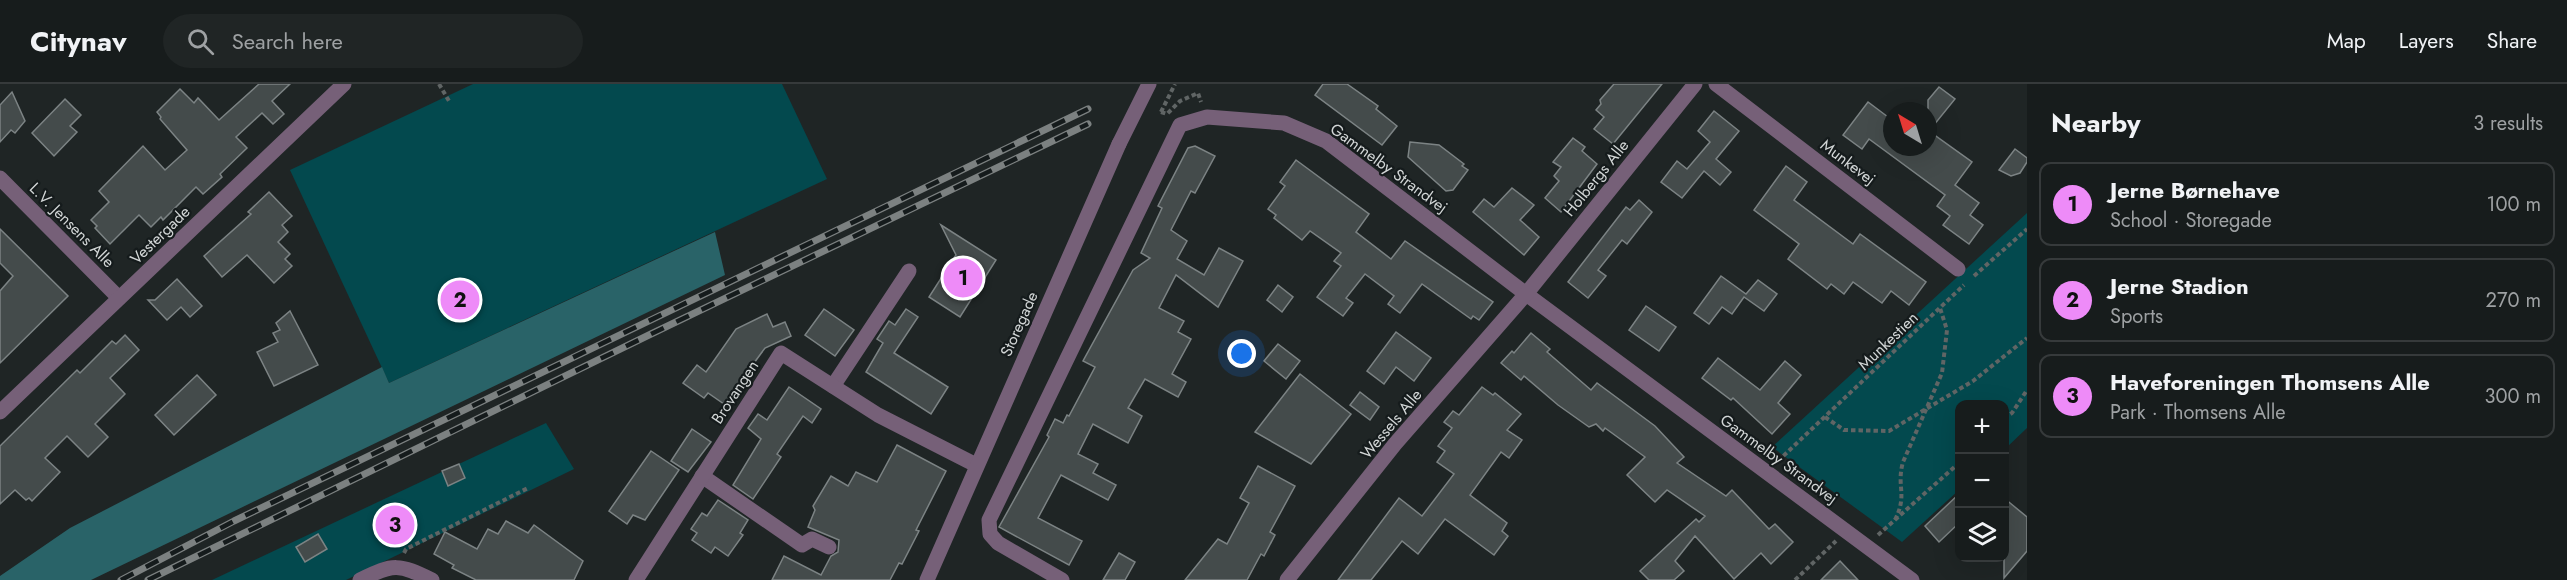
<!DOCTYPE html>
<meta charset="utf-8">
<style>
body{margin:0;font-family:Jost,sans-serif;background:#202525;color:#f1f3f6}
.controls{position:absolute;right:18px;bottom:18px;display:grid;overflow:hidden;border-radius:12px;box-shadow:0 6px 24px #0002}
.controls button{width:54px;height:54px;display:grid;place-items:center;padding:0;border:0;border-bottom:2px solid #363a3b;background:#171c1c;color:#f1f3f6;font:30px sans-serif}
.compass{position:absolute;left:1883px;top:18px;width:54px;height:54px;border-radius:50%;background:#171c1c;box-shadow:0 6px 24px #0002;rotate:322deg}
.you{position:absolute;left:1242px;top:270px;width:21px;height:21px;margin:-15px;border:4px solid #fff;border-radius:50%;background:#1a73e8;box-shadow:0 0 0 9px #1a73e833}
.badge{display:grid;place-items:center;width:39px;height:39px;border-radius:50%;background:#ee8bf8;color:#111;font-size:20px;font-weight:700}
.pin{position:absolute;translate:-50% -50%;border:3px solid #fff;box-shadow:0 2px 6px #0006}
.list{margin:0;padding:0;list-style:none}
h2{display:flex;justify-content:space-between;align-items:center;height:78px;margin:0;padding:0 24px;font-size:26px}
h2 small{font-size:20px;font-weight:400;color:#9ea1a3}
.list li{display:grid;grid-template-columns:39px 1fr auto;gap:18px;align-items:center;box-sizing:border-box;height:84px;margin:0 12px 12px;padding:0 12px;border:2px solid #363a3b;border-radius:12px}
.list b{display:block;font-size:22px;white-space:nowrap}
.list p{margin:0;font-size:20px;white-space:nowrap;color:#9ea1a3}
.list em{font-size:20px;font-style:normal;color:#9ea1a3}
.icon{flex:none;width:33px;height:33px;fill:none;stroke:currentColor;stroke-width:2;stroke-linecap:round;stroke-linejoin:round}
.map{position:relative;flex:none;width:2027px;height:496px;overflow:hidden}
header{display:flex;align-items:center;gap:36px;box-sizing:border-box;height:84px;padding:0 30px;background:#171c1c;border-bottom:2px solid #363a3b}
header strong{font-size:28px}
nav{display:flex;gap:33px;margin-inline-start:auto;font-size:21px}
.search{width:420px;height:54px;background:#202525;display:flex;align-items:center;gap:15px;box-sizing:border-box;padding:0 21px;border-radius:33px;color:#9ea1a3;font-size:22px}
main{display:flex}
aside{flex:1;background:#171c1c}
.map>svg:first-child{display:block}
</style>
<header>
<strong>Citynav</strong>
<div class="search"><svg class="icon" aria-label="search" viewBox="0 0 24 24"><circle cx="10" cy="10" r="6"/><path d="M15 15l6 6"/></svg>Search here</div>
<nav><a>Map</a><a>Layers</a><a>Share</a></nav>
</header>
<main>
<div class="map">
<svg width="2027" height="496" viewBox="0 0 2027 496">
<rect width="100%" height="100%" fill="#1f2525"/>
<!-- green -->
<g fill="#03494e">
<polygon points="473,0 782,0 827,95 389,299 290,86"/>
<polygon points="2027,129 2027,344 2005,365 2004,320 1960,320 1959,406 1902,458 1772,363"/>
<polygon points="546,339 574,385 346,496 212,496"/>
</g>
<!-- forest -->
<polygon fill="#296368" points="715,148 725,191 91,496 0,496 0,492 70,444 382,283 389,299"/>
<!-- building -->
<g fill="#444b4b" stroke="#7c8384" stroke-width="1.5">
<polygon points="259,0 290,0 272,17 284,30 273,40 262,29 236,53 247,64 220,90 222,93 203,110 196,103 163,136 161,133 151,143 139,131 110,160 95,144 97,142 91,136 109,118 99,107 143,62 165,86 187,66 160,35 161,33 157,28 180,5 194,19 198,14 219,36"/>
<polygon points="1323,0 1347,0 1378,22 1376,25 1397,42 1382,61 1315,11"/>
<polygon points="1614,0 1662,0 1613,60 1594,45 1604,33 1596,26 1601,20 1600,16"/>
<polygon points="1939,3 1955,15 1929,47 1972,78 1955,101 1979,119 1970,131 1983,141 1969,160 1943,141 1950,132 1937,122 1945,111 1869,55 1862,65 1843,51 1868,18 1892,36 1892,63 1928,63 1928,16"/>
<polygon points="12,8 25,37 15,49 11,46 0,58 0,21"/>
<polygon points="65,15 81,31 70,42 77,48 54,72 32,49"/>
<polygon points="1714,27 1739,47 1716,75 1731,88 1720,101 1704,87 1682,114 1661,98 1677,77 1687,85 1710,58 1698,47"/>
<polygon points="1573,54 1585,63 1582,67 1597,80 1561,128 1545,114 1559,97 1554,92 1561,83 1553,78"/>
<polygon points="1410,58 1439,61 1464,80 1462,82 1468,86 1453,106 1446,107 1408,73"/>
<polygon points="1195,62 1215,72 1195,109 1191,107 1171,146 1187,157 1177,175 1204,191 1219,164 1243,177 1218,223 1176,191 1159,224 1184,237 1178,248 1191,255 1172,290 1186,298 1178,313 1145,295 1128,324 1142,332 1128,359 1093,340 1078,370 1098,380 1093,389 1116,401 1108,416 1061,391 1038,434 1082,457 1069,481 999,443 1049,353 1047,351 1055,335 1063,339 1067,331 1069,332 1095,283 1083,277 1133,186 1150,174 1141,169 1162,124 1158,122 1188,64"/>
<polygon points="2015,65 2027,74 2027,78 2020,89 2011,92 1999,86"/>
<polygon points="1296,76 1369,130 1356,148 1391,175 1405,157 1493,218 1479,236 1473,232 1471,235 1422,200 1400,229 1388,220 1394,212 1365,190 1346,214 1353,219 1343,232 1317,213 1341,182 1334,177 1341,169 1310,147 1302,156 1274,134 1276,131 1268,125 1285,102 1280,98"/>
<polygon points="1786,82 1807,98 1794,116 1853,160 1860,150 1926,198 1909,221 1891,207 1882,219 1853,198 1844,210 1831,200 1827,205 1788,175 1799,160 1754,126"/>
<polygon points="1512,104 1534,121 1520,136 1539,153 1524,171 1473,128 1484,115 1494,123"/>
<polygon points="269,108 292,132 282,141 288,148 278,158 290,170 285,175 292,182 274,199 247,171 222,193 204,172 251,130 248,128"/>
<polygon points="1639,116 1652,128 1627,160 1622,156 1598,186 1606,192 1588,214 1568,198 1626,123 1630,126"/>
<polygon points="941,141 996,176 960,233 929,213 956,171"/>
<polygon points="0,145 68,212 0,279 0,207 13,192 0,179"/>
<polygon points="1721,192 1746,210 1758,196 1777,210 1764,227 1744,213 1732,230 1722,223 1709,240 1694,229"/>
<polygon points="177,195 202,222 190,233 181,223 167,236 148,216 155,216"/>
<polygon points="1278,201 1293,213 1282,228 1267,216"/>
<polygon points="1646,222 1676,243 1659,267 1629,246"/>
<polygon points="824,225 854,246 835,272 805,251"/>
<polygon points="906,225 918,233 894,269 948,303 931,330 866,288 883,259 877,255 889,237 895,241"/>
<polygon points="290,227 318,281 274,302 257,268 278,258 273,249 280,246 276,239"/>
<polygon points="767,230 773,243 785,238 791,252 765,264 724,320 708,309 704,314 683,299 697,281 706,288 736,245"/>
<polygon points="1396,248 1431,274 1414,297 1396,283 1384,300 1367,287"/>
<polygon points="1531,249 1550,265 1547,268 1591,306 1597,299 1655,342 1684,373 1677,379 1726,412 1732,406 1769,445 1775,440 1793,458 1771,480 1761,469 1734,495 1695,452 1675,477 1684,487 1674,496 1649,496 1640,487 1696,435 1699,438 1705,432 1667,406 1655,418 1627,391 1645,373 1605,344 1603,347 1596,340 1589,343 1558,321 1524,292 1521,296 1501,279 1512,267 1514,269"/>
<polygon points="125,251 139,266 110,294 125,310 95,340 108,353 88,373 67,352 45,374 60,388 32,417 29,414 26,416 15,406 0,420 0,362 77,286 80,289 112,257 116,260"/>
<polygon points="1278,260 1300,277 1286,295 1264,277"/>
<polygon points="1718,274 1760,306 1785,277 1801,291 1778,319 1790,330 1772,350 1733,314 1731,316 1702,294"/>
<polygon points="1300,290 1351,330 1311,380 1255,348"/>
<polygon points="197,291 216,311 174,351 155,331"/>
<polygon points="789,303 821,325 812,339 803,332 777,370 781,373 753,415 733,401 761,355 748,344 758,330 767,336"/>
<polygon points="1482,303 1493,311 1495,309 1521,330 1507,346 1522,356 1509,374 1501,368 1470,411 1507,439 1502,447 1508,452 1494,471 1445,435 1418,470 1402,457 1371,496 1338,496 1399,414 1422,432 1454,390 1437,378 1445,367 1438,362 1452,344 1444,338 1453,327 1459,331"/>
<polygon points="1360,308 1379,323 1370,336 1350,321"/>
<polygon points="692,345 711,358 688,388 671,377"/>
<polygon points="897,361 946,387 916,446 919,447 902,480 899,479 890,496 772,496 784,472 821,491 831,472 838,468 839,456 808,443 815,426 813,422 831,392 848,402 856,388 877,398"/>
<polygon points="651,367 679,386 645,436 633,431 627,440 609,427"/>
<polygon points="459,380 465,394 448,402 442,387"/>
<polygon points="1258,382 1295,402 1270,448 1275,451 1264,472 1261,470 1247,496 1185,496 1218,455 1227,460 1249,419 1240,414"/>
<polygon points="1959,410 1959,439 1939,458 1925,442"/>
<polygon points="2004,414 2027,433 2027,467 2004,494"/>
<polygon points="718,416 748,436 740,449 743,451 728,472 715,463 711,469 692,456 697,449 691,445 702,429 707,432"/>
<polygon points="506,437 528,449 534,441 583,477 574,496 476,496 452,484 454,481 434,470 445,448 477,465 488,445 498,450"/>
<polygon points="318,450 327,465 305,478 296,463"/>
<polygon points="1119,469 1135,478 1125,496 1103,496"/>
<polygon points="1840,477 1858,496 1821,496"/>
</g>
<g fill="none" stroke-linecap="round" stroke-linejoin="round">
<!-- path -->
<g stroke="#606565" stroke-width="4" stroke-dasharray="4.5 3" stroke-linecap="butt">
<polyline points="439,0 449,17"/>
<polyline points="1161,28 1167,30 1180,17 1198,9 1201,18"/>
<polyline points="1161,28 1175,0"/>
<polyline points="1974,192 2027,145"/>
<polyline points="1825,333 1844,346 1889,347 1973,297 2027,254"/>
<polyline points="2004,334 2012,329 2027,306"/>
<polyline points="1778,377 1964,201"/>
<path d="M 1895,436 C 1908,410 1896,403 1903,378 L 1942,289 L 1947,246 L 1940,224"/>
<polyline points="1878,451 1960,378"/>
<polyline points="404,469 406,465 528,404"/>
<polyline points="1795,496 1836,457"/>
</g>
<!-- minor -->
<g stroke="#766078" stroke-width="15">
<polyline points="1716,0 1958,185"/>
<polyline points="0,94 119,214"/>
<polyline points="833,302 909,187"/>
<polyline points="0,328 344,0"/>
<polyline points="702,392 802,461 812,455 829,463"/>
<path d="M 360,496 C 394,479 399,480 432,496"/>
<polyline points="636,496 781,269 878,331 976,381"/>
<polyline points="927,496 1119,60"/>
<polyline points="1062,496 998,459 990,450 989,436 1180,41 1207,33 1284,39 1326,57 1526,210 1912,496"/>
<polyline points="1287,496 1395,360 1526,210 1695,0"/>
</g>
<defs>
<g id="rail">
<polyline points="121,496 234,437 1088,25"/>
<polyline points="148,496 651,250 1088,40"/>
</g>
</defs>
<!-- rail casing -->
<use href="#rail" stroke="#7c8181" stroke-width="7"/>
<!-- rail -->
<use href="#rail" stroke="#151b1c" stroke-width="4.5" stroke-dasharray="14" stroke-linecap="butt"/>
<!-- minor-bridge -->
<polyline stroke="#766078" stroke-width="15" points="1119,60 1149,0"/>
</g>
<g text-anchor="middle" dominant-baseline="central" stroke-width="4.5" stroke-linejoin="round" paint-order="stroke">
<!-- street labels -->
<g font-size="16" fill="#d2d6d6" stroke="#151b1c">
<text transform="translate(1848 78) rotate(37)">Munkevej</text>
<text transform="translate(1389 84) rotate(36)">Gammelby Strandvej</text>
<text transform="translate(1596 94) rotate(-51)">Holbergs Alle</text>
<text transform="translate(72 141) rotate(45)">L.V. Jensens Alle</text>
<text transform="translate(160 151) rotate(-44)">Vestergade</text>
<text transform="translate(1019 240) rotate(-66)">Storegade</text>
<text transform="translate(1888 257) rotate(-44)">Munkestien</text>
<text transform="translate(735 308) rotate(-57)">Brovangen</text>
<text transform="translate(1391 340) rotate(-50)">Wessels Alle</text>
<text transform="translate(1779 375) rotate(36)">Gammelby Strandvej</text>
</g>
</g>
</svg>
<div class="controls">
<button>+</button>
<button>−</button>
<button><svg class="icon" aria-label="layers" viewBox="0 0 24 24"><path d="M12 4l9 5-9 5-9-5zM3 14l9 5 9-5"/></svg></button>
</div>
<svg class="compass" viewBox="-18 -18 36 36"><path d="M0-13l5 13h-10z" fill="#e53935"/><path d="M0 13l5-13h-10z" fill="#9ea1a3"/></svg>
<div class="you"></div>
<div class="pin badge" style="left:963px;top:194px">1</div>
<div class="pin badge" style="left:460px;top:216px">2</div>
<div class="pin badge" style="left:395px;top:441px">3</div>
</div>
<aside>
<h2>Nearby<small>3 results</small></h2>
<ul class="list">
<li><span class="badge">1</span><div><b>Jerne Børnehave</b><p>School · Storegade</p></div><em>100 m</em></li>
<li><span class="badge">2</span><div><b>Jerne Stadion</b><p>Sports</p></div><em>270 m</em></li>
<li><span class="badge">3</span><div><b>Haveforeningen Thomsens Alle</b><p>Park · Thomsens Alle</p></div><em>300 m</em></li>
</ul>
</aside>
</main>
